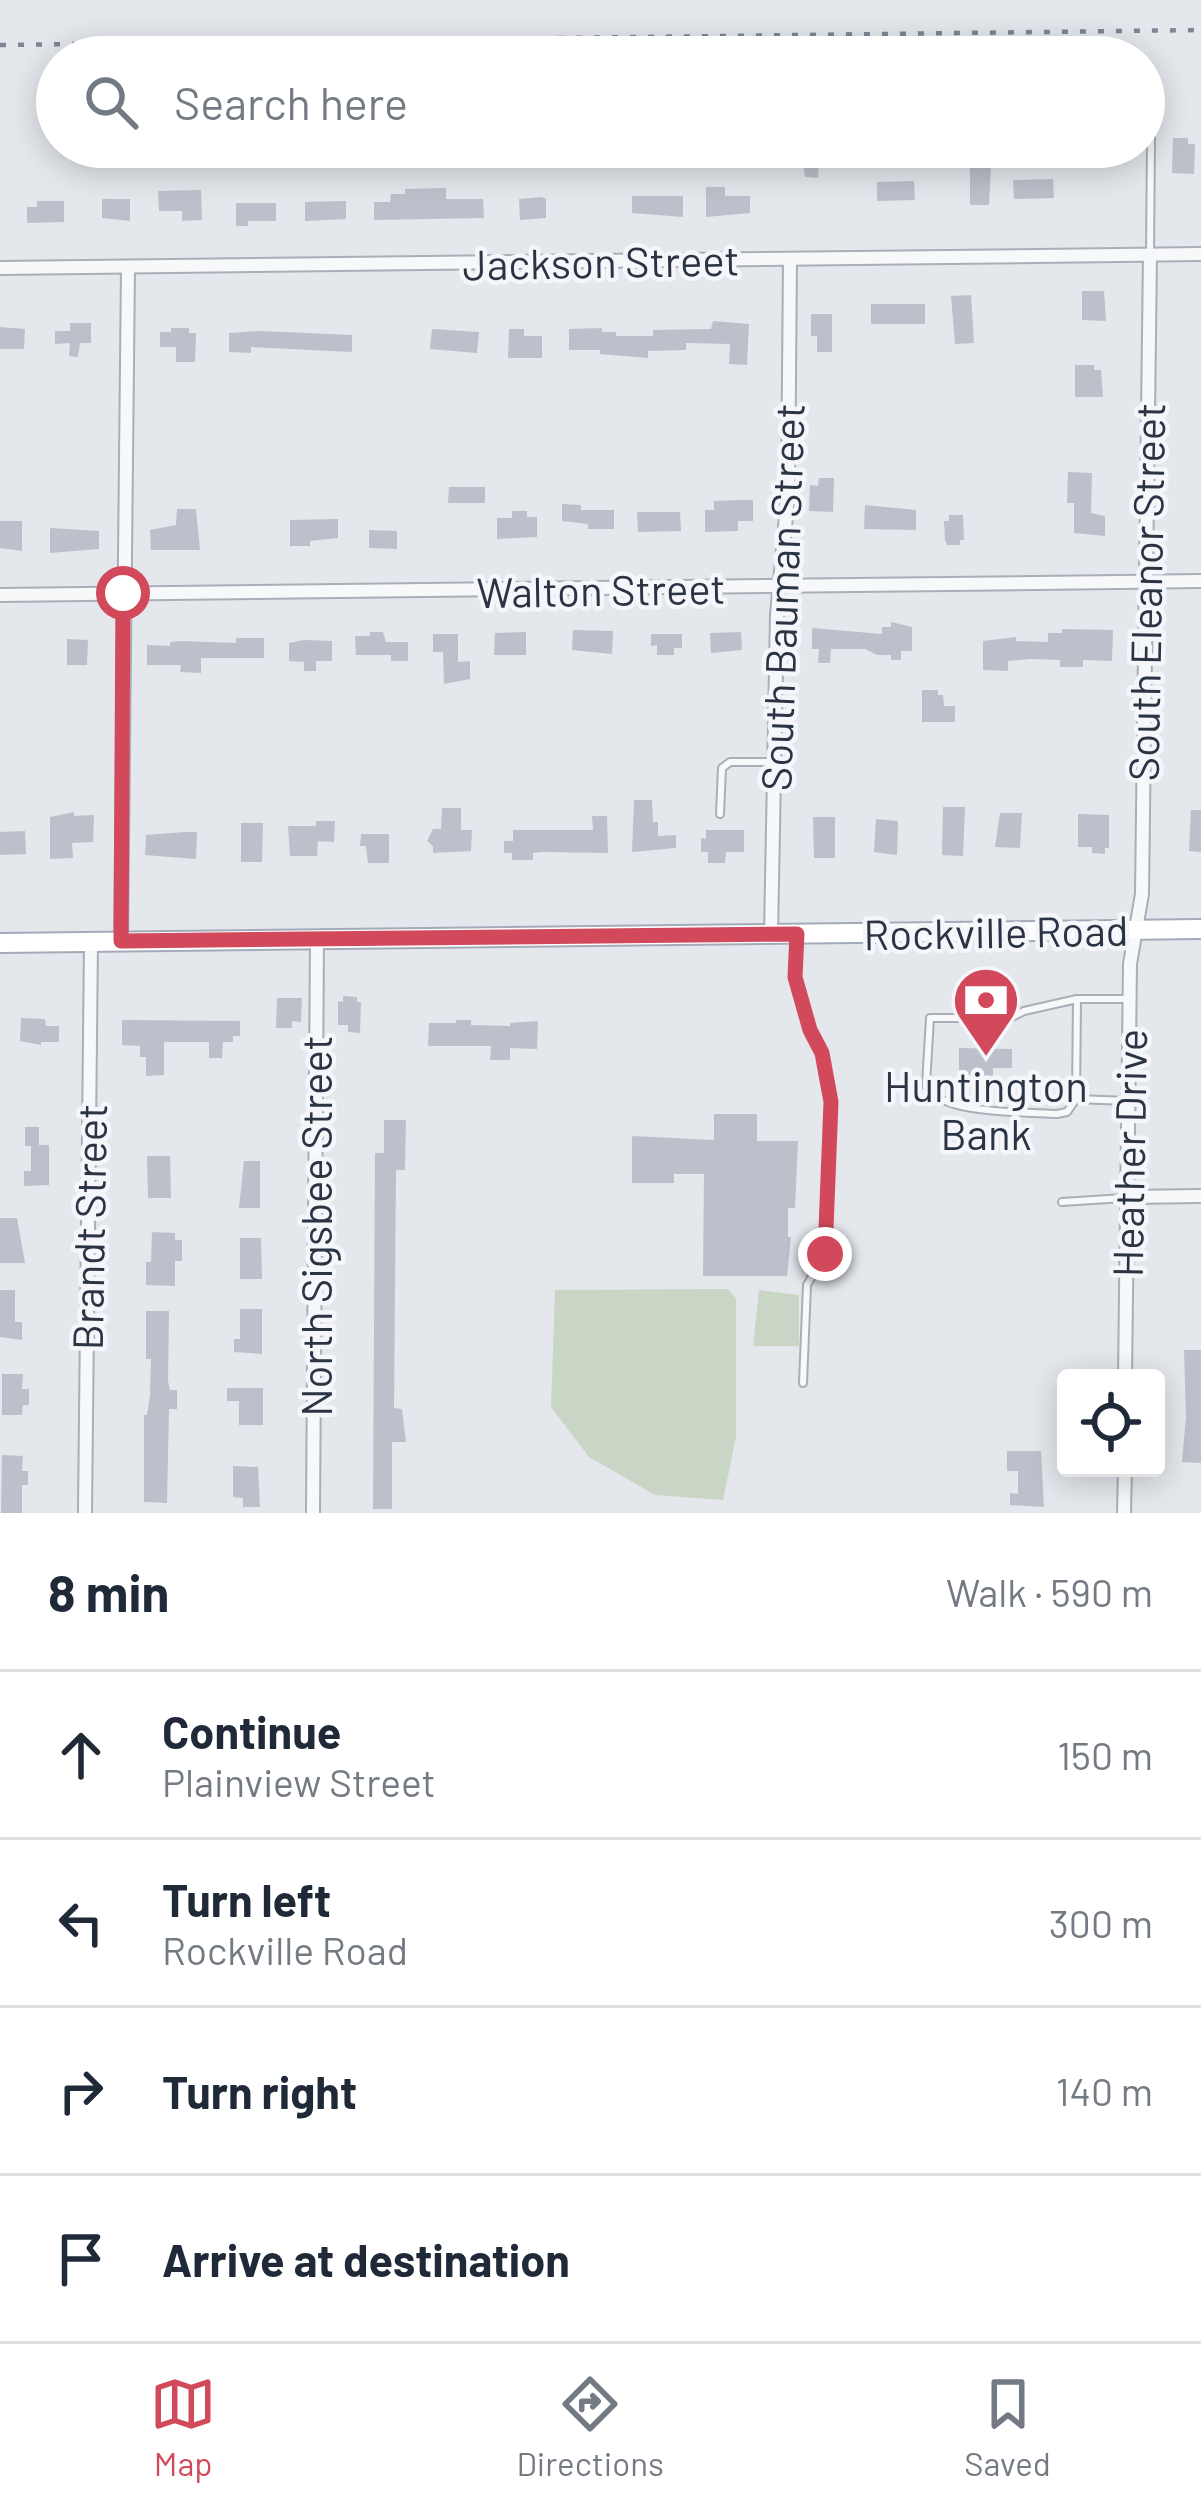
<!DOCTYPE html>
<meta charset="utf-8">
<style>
body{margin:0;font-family:Barlow,sans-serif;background:#f2f2f3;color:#1f2937}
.controls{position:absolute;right:36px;bottom:36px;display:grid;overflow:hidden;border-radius:12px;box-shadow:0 6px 30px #0003}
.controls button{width:108px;height:108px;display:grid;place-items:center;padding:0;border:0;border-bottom:3px solid #e0e1e3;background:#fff;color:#1f2937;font:60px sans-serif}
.stop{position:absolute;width:36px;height:36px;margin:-27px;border:9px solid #d1495b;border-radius:50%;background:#fff}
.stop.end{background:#d1495b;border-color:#fff;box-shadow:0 3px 12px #0008}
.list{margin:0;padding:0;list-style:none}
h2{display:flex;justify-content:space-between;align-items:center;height:156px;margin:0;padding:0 48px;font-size:51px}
h2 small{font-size:39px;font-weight:400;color:#747a83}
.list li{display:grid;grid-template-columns:78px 1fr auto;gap:36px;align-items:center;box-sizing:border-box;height:168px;padding:0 48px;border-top:3px solid #e0e1e3}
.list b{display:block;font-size:45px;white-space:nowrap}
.list p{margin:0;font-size:39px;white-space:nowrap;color:#747a83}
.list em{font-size:39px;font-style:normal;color:#747a83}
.icon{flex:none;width:66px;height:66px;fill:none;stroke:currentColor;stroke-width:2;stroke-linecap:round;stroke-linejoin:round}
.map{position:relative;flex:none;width:1201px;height:1513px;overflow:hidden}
.search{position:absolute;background:#fff;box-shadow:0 6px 30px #0003;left:36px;right:36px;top:36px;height:132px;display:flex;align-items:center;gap:30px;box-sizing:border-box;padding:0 42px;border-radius:66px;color:#747a83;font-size:45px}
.sheet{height:828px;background:#fff}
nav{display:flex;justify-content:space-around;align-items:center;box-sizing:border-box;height:168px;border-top:3px solid #e0e1e3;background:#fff;font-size:33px;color:#747a83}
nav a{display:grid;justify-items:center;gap:6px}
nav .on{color:#d1495b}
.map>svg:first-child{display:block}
</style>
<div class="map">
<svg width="1201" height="1513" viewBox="0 0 1201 1513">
<rect width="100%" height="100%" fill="#e4e7ec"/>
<!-- green -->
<g fill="#c9d6c5">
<polygon points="727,1289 736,1298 736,1437 723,1500 655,1495 589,1457 551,1407 555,1290"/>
<polygon points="759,1290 799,1295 799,1346 753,1346"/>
</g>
<!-- building -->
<g fill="#bbc0ca">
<polygon points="1173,138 1188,138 1188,144 1195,144 1194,174 1172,173"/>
<polygon points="801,147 820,147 818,178 805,177"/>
<polygon points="970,166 991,166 989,205 970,205"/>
<polygon points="1053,179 1054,198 1014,199 1013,180"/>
<polygon points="914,181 915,200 877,201 877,182"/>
<polygon points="706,187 725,187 725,196 750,196 750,213 706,217"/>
<polygon points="446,188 446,199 483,199 484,218 374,220 374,202 390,202 391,194 405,194 405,189"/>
<polygon points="201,190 202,220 182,221 182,211 159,211 158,191"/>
<polygon points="632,196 683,196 683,217 632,213"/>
<polygon points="542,197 546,199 546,218 520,220 519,199"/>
<polygon points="102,199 130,199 130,221 102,218"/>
<polygon points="37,201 64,201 64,222 27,223 27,207 37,207"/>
<polygon points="346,201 346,219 305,221 305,202"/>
<polygon points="236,203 276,203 276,221 248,221 248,226 236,226"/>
<polygon points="1082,291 1104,291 1106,321 1082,320"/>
<polygon points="971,295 974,343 955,344 951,296"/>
<rect x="871" y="304" width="54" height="20"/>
<polygon points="811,314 832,314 832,352 817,352 817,336 811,336"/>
<polygon points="713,321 749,324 747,365 729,364 730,344 686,343 686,350 648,351 648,358 600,354 600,350 569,350 569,329 602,328 602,332 616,332 616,336 653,336 653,330 711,329"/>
<polygon points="70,323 91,323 91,343 80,343 78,357 69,356 70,343 55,344 55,331 70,331"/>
<polygon points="0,327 25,329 24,349 0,349"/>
<polygon points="171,328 189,328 189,333 196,333 195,362 176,362 176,347 160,347 160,332 171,332"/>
<polygon points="432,329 479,332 477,353 430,349"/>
<polygon points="509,329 524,329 524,336 542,336 542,358 508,358"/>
<polygon points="260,331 352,335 352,352 251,347 251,353 229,352 229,333"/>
<polygon points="1075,365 1094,365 1094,370 1101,370 1103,397 1075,397"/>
<polygon points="1068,472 1092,473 1091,513 1105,516 1105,536 1074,533 1074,503 1067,503"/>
<polygon points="819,478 834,478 833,512 809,511 810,485 818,486"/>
<polygon points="449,487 485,487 485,503 448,503"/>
<polygon points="740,500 753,500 753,521 738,521 738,531 705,532 705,510 714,510 714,501"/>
<polygon points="562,504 581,505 581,510 614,510 614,529 588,529 588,524 562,521"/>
<polygon points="865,505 916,510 916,530 864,529"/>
<polygon points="177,509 196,509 200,550 151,550 150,530 176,525"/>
<polygon points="512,511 527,511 527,517 537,517 537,537 497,539 497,518 512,518"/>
<polygon points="637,512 680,512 681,531 638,532"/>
<polygon points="949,515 963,515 964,540 960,540 960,545 947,545 945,540 944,521 949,521"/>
<polygon points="338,519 338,538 310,541 310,546 290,546 290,520"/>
<polygon points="0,521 22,521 22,551 0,548"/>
<polygon points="50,528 99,531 99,549 50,553"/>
<polygon points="369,530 397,531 397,549 369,548"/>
<polygon points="891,622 912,627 912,651 901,651 901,660 891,660 891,651 891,655 877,655 865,649 831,649 830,663 818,663 819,649 812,649 812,628 882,634 882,627 891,627"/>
<polygon points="1062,629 1113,630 1112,661 1083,660 1083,667 1060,667 1060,660 1030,659 1008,661 1008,671 983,670 983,641 1016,637 1016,641 1048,642 1048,633 1062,633"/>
<polygon points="573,630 613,631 612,654 572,650"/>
<polygon points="370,632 383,632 386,642 408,642 408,661 391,661 391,655 356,655 355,636 370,636"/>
<polygon points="526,632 526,655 494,655 495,633"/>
<polygon points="741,632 742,650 711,653 710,633"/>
<polygon points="433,634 458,634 458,662 470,661 470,679 444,684 443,652 433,652"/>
<polygon points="651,634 682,634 682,648 674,648 674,655 657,655 657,645 651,646"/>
<polygon points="236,638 264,638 264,658 201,658 201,673 180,672 181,665 147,665 147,645 170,646 170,642 181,641 236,643"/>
<polygon points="67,639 88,640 87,665 67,665"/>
<polygon points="304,640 332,641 332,661 316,661 316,671 304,671 304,662 289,661 289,643"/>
<polygon points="922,690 938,690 938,695 943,695 944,706 955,706 955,722 922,722"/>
<polygon points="634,800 652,800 653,822 658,822 658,836 676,835 676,848 632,852"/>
<polygon points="943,807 965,807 963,856 942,855"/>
<polygon points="442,808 461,808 461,830 472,830 471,851 433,853 433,846 427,841 433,829 441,829"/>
<polygon points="1191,810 1201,810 1201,852 1189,851"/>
<polygon points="74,812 74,816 94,815 93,842 72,843 73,858 50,859 50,817"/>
<polygon points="1000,813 1022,813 1020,848 995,847"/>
<polygon points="1078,814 1109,815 1109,848 1105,848 1105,854 1092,853 1092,847 1078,847"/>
<polygon points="592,816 607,816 608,853 543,852 533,853 533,860 512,860 512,853 504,853 504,841 513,841 513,830 593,830"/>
<polygon points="813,817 835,817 835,858 814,858"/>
<polygon points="876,819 898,821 897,855 874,852"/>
<polygon points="316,821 335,821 334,842 318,841 317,856 290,856 288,826 316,826"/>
<polygon points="241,823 263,823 262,862 241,862"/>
<polygon points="706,830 744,830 744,852 726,852 725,863 708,863 708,852 701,852 701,838 706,839"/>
<polygon points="25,831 26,854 0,855 0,832"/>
<polygon points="185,832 197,832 196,859 145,855 146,835"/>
<polygon points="361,834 389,834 389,863 368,863 366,846 360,846"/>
<polygon points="343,996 357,997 357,1002 361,1002 360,1033 348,1032 348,1025 338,1025 338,1001 343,1002"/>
<polygon points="277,998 302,998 301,1022 292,1021 292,1028 276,1028"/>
<polygon points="21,1018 45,1019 46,1026 59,1026 59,1042 41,1042 41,1045 20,1041"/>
<polygon points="122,1020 240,1021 240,1036 233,1036 233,1042 223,1042 222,1058 209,1058 209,1042 164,1042 164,1075 146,1076 146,1057 140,1057 140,1046 122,1045"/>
<polygon points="456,1020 471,1020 471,1025 510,1026 510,1023 538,1021 537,1049 510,1048 510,1060 490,1060 491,1046 428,1046 429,1023 456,1023"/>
<polygon points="959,1048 1012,1049 1012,1068 993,1068 993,1076 959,1076"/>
<polygon points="714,1114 757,1114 757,1141 798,1141 795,1208 788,1208 788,1237 791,1237 787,1276 703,1276 704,1174 674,1174 674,1183 632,1183 632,1136 714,1140"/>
<polygon points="384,1120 406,1120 405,1170 396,1170 394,1408 402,1409 406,1442 392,1442 392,1509 373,1509 375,1153 384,1153"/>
<polygon points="25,1127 39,1127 39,1145 49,1145 49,1185 24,1186 24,1171 31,1171 31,1146 25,1146"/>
<polygon points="147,1156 170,1156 171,1198 148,1198"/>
<polygon points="244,1161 260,1161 260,1208 239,1208"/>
<polygon points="0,1218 17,1218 25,1263 0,1263"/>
<polygon points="152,1232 175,1233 175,1240 182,1240 182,1261 175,1261 175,1286 146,1285 146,1262 151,1262"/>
<polygon points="240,1238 261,1238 262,1279 240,1279"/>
<polygon points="0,1290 15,1290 15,1322 22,1322 22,1340 0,1337"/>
<polygon points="240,1309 262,1309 262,1354 234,1352 234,1339 240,1339"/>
<polygon points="146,1311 169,1311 168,1381 170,1390 177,1390 177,1409 169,1409 167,1503 144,1502 144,1415 147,1415 150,1396 151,1359 146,1359"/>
<polygon points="1184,1350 1201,1350 1201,1463 1182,1462 1186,1417"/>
<polygon points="2,1374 23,1374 22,1389 29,1389 29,1405 23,1405 22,1415 2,1415"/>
<polygon points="227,1388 263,1388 263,1425 239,1425 239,1401 227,1401"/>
<polygon points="1007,1451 1041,1451 1044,1507 1010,1505 1010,1493 1018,1494 1018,1471 1007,1471"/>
<polygon points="2,1455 23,1456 22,1471 28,1471 28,1485 22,1485 22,1513 1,1513"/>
<polygon points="233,1466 258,1467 260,1507 243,1507 243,1498 233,1497"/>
</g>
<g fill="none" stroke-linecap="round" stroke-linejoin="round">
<defs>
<g id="lane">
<polyline points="1150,255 1151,138"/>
<polyline points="720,814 722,768 730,762 773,762"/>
<polyline points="797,938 795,977 810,1030 822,1053 831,1102 825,1254 807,1285 803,1383"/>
<path d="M 1076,1099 L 1067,1112 L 1057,1114 C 1026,1112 939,1115 926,1085 L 930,1018 L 1010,1018 L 1024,1011 L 1077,999"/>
<polyline points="1128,1101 1076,1099 1077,999 1129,999"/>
<polyline points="1062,1202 1124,1198"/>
</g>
<g id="street">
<polyline points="0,268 1201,254"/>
<polyline points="0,595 1201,581"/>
<polyline points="771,935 777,615 788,494 790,259"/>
<polyline points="121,941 128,267"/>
<polyline points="1127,1197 1201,1196"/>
<polyline points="1125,1378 1130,964 1142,894 1150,255"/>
<polyline points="85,1513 91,942"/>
<polyline points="313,1513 317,939"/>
<polyline points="1124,1513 1125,1468"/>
</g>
<polyline id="primary" points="0,943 1201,929"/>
</defs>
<!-- lane casing -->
<use href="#lane" stroke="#a9aeb7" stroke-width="10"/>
<!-- street casing -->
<use href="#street" stroke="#a9aeb7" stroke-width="16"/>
<!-- primary casing -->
<use href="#primary" stroke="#a3abb8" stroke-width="22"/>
<!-- lane -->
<use href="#lane" stroke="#f7f8fa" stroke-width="6"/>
<!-- street -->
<use href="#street" stroke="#f7f8fa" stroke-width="12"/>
<!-- primary -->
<use href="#primary" stroke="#fff" stroke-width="18"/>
<!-- rail -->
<polyline stroke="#7d8696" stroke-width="4.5" stroke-dasharray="6 12" stroke-linecap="butt" points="0,45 1201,30"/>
</g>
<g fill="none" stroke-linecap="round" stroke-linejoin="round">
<!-- route -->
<polyline stroke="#d1495b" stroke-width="15" points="123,593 121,941 797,934 795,977 810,1030 822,1053 831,1102 825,1254"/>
</g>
<!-- icons -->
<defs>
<symbol id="bank-pin" viewBox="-11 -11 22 30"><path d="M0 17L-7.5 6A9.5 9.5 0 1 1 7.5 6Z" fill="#d1495b" stroke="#f4f6f9"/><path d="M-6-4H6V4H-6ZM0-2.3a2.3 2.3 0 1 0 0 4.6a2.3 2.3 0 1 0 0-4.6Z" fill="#fff"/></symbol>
</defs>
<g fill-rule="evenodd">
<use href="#bank-pin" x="948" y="962" width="76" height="104"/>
</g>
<g text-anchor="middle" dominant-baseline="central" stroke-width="9" stroke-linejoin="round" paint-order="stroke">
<!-- street labels -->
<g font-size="42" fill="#2b3445" stroke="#f4f6f9">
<text transform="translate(601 261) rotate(-1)">Jackson Street</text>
<text transform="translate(601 589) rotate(-1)">Walton Street</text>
<text transform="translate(1145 592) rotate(-89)">South Eleanor Street</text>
<text transform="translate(781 597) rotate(-88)">South Bauman Street</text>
<text transform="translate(996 931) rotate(-1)">Rockville Road</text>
<text transform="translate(1128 1153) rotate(-89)">Heather Drive</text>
<text transform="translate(315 1226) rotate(-90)">North Sigsbee Street</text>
<text transform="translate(88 1227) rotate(-89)">Brandt Street</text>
</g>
<!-- poi labels -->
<g font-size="42" fill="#2b3445" stroke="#f4f6f9">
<text x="986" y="1085">Huntington<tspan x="986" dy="48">Bank</tspan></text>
</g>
</g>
</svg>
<div class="controls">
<button><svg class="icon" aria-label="locate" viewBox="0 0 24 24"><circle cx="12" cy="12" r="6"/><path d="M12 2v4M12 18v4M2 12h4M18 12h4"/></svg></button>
</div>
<div class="stop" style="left:123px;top:593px"></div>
<div class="stop end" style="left:825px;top:1254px"></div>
<div class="search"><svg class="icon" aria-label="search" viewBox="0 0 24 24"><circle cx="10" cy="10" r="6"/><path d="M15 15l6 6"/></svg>Search here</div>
</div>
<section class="sheet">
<h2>8 min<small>Walk · 590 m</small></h2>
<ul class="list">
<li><svg class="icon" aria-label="ahead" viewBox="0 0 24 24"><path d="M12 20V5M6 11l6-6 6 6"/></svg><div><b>Continue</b><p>Plainview Street</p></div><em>150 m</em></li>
<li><svg class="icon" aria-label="left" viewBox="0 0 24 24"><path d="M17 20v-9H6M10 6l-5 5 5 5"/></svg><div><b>Turn left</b><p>Rockville Road</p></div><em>300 m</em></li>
<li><svg class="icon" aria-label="right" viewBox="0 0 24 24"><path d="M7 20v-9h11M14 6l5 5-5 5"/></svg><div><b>Turn right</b></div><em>140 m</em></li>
<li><svg class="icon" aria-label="arrive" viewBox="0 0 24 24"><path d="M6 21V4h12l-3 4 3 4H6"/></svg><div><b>Arrive at destination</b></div></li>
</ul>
</section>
<nav>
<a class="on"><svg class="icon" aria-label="map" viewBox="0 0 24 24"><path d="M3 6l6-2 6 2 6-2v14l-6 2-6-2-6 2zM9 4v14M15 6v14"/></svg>Map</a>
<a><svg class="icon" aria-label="directions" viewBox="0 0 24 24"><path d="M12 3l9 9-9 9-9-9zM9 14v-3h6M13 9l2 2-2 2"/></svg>Directions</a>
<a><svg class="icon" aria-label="saved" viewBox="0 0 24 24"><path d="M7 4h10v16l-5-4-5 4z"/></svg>Saved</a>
</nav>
